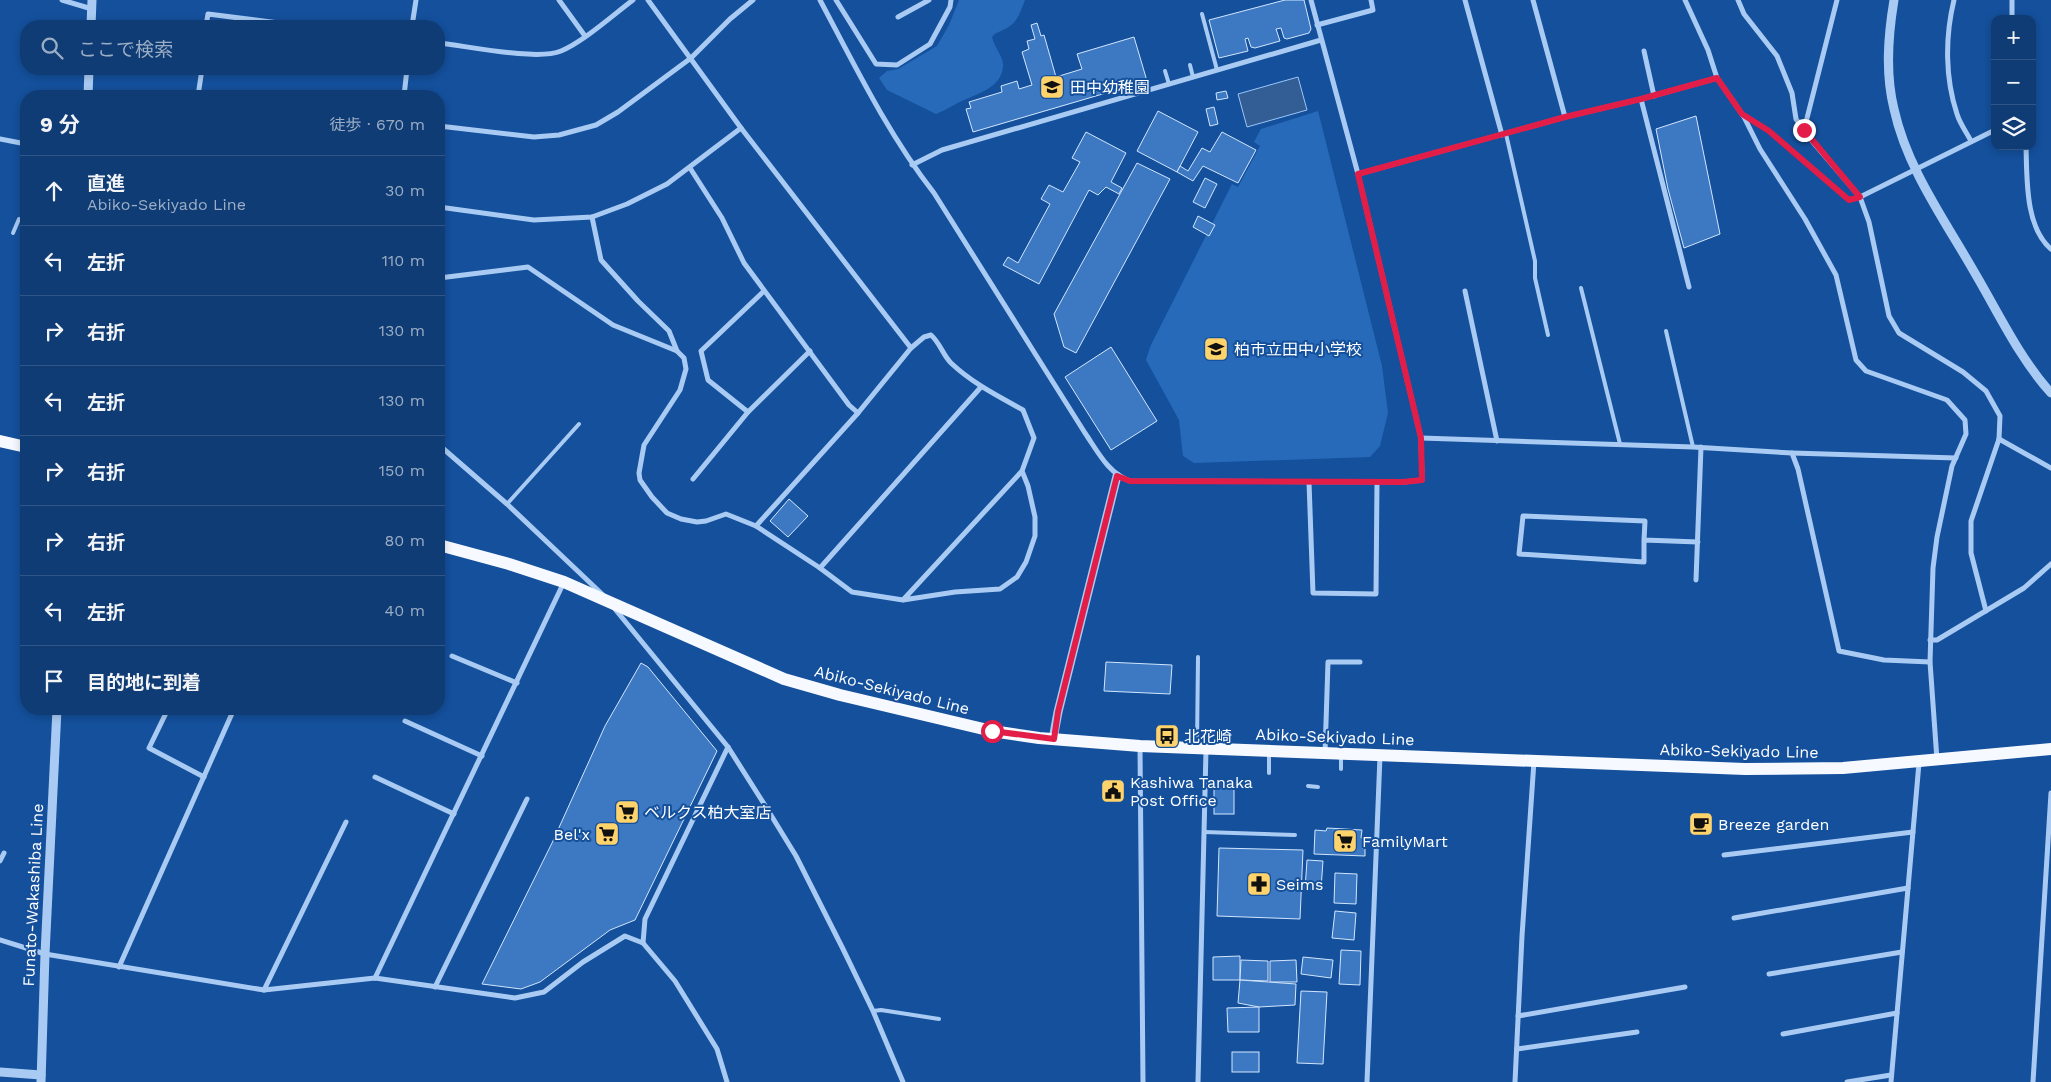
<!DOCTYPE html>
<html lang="ja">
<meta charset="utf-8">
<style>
body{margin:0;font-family:"Work Sans","Noto Sans JP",sans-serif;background:#18437a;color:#f1f3f6}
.controls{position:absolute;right:15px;top:15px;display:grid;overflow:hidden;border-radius:10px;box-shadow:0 2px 8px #0003}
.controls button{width:45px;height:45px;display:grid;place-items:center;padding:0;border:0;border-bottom:1px solid #2f5687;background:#0f3c75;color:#f1f3f6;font:25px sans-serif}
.stop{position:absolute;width:15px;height:15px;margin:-11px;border:4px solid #e11d48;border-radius:50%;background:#fff}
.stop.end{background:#e11d48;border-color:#fff;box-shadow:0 1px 5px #0008}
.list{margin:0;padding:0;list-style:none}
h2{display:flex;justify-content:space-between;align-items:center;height:65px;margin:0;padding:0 20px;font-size:21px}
h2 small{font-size:16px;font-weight:400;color:#9badc5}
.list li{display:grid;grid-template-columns:32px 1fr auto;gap:15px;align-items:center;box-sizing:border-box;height:70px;padding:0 20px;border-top:1px solid #2f5687}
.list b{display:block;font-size:19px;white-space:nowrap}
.list p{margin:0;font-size:16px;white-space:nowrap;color:#9badc5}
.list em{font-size:16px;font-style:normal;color:#9badc5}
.icon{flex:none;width:28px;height:28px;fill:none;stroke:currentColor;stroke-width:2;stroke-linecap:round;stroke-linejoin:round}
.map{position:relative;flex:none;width:2051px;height:1082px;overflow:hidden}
.search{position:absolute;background:#0f3c75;box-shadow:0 2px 8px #0003;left:20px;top:20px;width:425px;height:55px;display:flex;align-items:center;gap:12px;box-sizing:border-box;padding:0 18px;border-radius:20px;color:#9badc5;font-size:19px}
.panel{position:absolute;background:#0f3c75;box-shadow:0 2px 8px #0003;left:20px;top:90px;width:425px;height:625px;border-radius:20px}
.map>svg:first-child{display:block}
</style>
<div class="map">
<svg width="2051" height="1082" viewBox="0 0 2051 1082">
<rect width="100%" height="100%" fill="#14509c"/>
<!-- green -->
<g fill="#276aba">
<path d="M 959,0 L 1025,0 C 1020,12 1018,23 1005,29 C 1000,32 996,32 992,37 C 994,47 1004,57 1003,66 C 1002,87 979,93 964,100 C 955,104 946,110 936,114 L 887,90 L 879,78 L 887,71 L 898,69 L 937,46 L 949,25 Z"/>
<polygon points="1318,111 1382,366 1388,413 1380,446 1370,457 1194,463 1183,456 1179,420 1146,360 1150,347 1232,184 1238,187 1260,146 1254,142 1261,129"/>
</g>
<!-- water -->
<polygon fill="#325d95" stroke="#9cc6f6" points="1298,77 1307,110 1247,127 1238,94"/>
<!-- building -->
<g fill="#3d79c2" stroke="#d2e6fd">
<polygon points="1285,0 1304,0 1311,29 1309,33 1287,39 1284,38 1281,28 1276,29 1280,41 1255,48 1251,47 1248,38 1245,39 1248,51 1219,58 1209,20"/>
<polygon points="1037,23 1041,36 1044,35 1056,77 1082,69 1077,54 1134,37 1147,81 973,132 966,109 971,108 969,102 1002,92 1001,86 1017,81 1019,89 1032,85 1022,52 1029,49 1027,41 1035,39 1031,25"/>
<polygon points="1226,91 1228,98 1217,100 1216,93"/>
<polygon points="1214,107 1218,124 1210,126 1206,109"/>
<polygon points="1158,111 1198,132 1177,172 1137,151"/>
<polygon points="1696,116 1720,234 1684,248 1668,189 1656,129"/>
<polygon points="1086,132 1126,153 1111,182 1122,188 1119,194 1106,187 1098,195 1089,190 1039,284 1003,265 1008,257 1018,263 1050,204 1041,199 1049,185 1063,192 1080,162 1072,158"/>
<polygon points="1222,132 1256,150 1238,183 1203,166 1193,181 1177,172 1180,166 1188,171 1202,148 1210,152"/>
<polygon points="1137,163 1170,179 1076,353 1064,347 1054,314"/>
<polygon points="1205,178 1217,184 1205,208 1193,202"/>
<polygon points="1198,216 1215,225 1209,236 1193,227"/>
<polygon points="1111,347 1157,421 1111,450 1065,377"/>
<polygon points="789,499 808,516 788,537 770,521"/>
<polygon points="1106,662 1172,665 1170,694 1104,691"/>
<polygon points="641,663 648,667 717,751 635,920 610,930 540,982 521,989 482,984 552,843 605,726"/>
<rect x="1214" y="782" width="20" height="32"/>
<polygon points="1327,828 1362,830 1361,838 1366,838 1366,847 1362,848 1365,848 1365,856 1314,854 1315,830 1326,831"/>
<polygon points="1219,848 1303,850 1300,919 1217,916"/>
<polygon points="1307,860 1323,861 1321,889 1305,889"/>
<polygon points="1335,873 1357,874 1356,904 1334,903"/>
<polygon points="1335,911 1356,913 1354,940 1332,938"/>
<polygon points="1341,950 1361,951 1360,985 1339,984"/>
<polygon points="1240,956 1240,980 1213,980 1213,957"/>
<polygon points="1303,957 1333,960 1331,978 1301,974"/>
<polygon points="1241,960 1268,961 1268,981 1240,980"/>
<polygon points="1296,960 1297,982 1270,982 1270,961"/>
<polygon points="1240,980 1296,984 1295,1005 1259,1007 1238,1003"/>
<polygon points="1301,991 1327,992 1323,1064 1297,1063"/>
<polygon points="1259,1007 1259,1032 1228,1032 1227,1008"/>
<rect x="1232" y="1052" width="27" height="20"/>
</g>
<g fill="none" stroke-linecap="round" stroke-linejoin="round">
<!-- service -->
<g stroke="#a9cbf3" stroke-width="4">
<polyline points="1202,14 1217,70"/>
<polyline points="1190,65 1193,77"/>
<polyline points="1165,71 1169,84"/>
<polyline points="1744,115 1769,131 1849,200 1860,197"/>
<polyline points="1506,134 1535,261 1535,278 1548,335"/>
<polyline points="13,233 19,219 26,223"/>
<polyline points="1581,288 1620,444"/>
<polyline points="1666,331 1693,447"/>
<polyline points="507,504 579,424"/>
<polyline points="1197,746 1198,657"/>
<polyline points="1341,769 1341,756"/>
<polyline points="1269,773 1269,753"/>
<polyline points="1308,786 1318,787"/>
<polyline points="1204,832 1295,835"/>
<polyline points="873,1011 881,1010 939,1019"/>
</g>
<!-- minor -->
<g stroke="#a9cbf3" stroke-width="5">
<polyline points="62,0 92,9"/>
<polyline points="559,0 585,36"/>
<polyline points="648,0 741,128 911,348"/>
<path d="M 820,0 C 855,66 888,134 934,193 L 1085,433 C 1098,452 1108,473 1130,481 L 1403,482 L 1422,480 L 1421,438 L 1358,174 L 1311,0"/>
<polyline points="836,0 876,64 897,65 930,44 950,7 951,0"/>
<polyline points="1465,0 1502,135"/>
<polyline points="1533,0 1565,117"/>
<polyline points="1685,0 1708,50 1717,78"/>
<polyline points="1738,0 1744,14 1777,56 1792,93 1796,119 1812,141 1860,197 1869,222 1889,316 1899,333 1963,372 1986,391 2000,416 1999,439 1971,521 1971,553 1986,611"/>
<path d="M 1954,0 C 1945,37 1945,78 1957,114 C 1960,124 1967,133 1971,141"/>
<polyline points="2012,0 2012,19"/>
<polyline points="898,17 929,0"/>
<polyline points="1317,25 1373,10 1371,0"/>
<polyline points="206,26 208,14 302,26"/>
<polyline points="412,26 416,0"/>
<path d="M 439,43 C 467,46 537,61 561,51 C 583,42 613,15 633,0"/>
<polyline points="1644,51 1654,96"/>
<polyline points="198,96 202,69"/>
<polyline points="404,96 407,69"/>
<polyline points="1641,99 1689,287"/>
<polyline points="439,126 534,137 559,135 596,125 618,112 691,58 730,19 753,0"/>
<polyline points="1804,130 1837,0"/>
<polyline points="0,139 26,144"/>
<path d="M 2026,146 C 2027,178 2025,227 2051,249"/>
<polyline points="912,165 942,150 1321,40"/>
<polyline points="690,168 722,218 744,263 849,405 858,413"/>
<polyline points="1358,174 1565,117 1641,99 1717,78 1744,117 1760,149 1805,219 1836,275 1856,360 1866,371 1947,400 1965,420 1966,434 1952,466 1937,537 1933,568 1930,662 1937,760"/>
<polyline points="1860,197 1995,130"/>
<polyline points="439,207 534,220 592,217 627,204 667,184 741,128"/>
<polyline points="592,217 601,260 638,301 669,331 677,351 684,358 686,369 680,390 644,445 639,473 640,480 652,497 667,513 681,519 697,522 706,521 726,514 756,526"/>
<polyline points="439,278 528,267 613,325 677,351"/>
<polyline points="1465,291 1497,441"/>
<polyline points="748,412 708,380 701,351 764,291"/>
<polyline points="1421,438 1693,447 1792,453 1798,469 1839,651 1884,660 1930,662"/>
<polyline points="1999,439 2051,468"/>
<polyline points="439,445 507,504 603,595"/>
<polyline points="1792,453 1956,458"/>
<polyline points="693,479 748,412 810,351"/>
<polyline points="1309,482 1313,593 1376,594 1377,482"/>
<polyline points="1644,540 1645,521 1523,516 1519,554 1644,562 1644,540 1698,542"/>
<polyline points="820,568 981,387"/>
<polyline points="1696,580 1701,447"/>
<path d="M 903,600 L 1022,471 L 1034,438 L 1023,410 C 998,396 972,383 951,363 C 943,355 940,343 931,335 L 924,337 L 911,348 L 858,413 L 756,526 L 820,568 L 852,592 L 903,600 L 955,592 L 1000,589 L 1017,577 L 1026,562 L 1035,536 L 1035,517 L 1028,486 L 1022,471"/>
<polyline points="615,609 728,747 766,807 796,856 843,949 873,1011 903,1082"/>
<polyline points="1930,640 1937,640 2024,588 2051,564"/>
<polyline points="452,656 517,683"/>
<polyline points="168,709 149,748 204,777"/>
<polyline points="405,721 482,756"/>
<polyline points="1140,748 1143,1082"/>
<polyline points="1325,753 1328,662 1360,662"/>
<polyline points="375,777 454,814"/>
<polyline points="1724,855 1913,832"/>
<polyline points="0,861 4,853"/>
<polyline points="1734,918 1908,888"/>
<polyline points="0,940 45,954 264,990 375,978 515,998 544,992 583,962 625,936 643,943 675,981 717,1049 727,1082"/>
<polyline points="643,943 645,919 728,747"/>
<polyline points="119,967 234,709"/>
<polyline points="1769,974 1902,952"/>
<polyline points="375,978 564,582"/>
<polyline points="435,987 527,799"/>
<polyline points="264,990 346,822"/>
<polyline points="1518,1016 1685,987"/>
<polyline points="1783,1034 1897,1013"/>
<polyline points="1517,1049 1637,1032"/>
<polyline points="1198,1082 1206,750"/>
<polyline points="1367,1082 1380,756"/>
<polyline points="1515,1082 1522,936 1534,761"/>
<polyline points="1847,1082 1891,1075"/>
<polyline points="1891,1082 1919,763"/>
<polyline points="2033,1082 2051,793"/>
</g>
<!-- tertiary -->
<g stroke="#a9cbf3" stroke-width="9">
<path d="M 1894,0 C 1888,36 1885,73 1894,109 C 1907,169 1946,222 1976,275 C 1999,314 2020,359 2051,393"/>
<polyline points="91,26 92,0"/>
<polyline points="88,96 89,69"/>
<polyline points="1053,739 1058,712 1117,476"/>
<polyline points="0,1072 41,1075"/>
<polyline points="41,1082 45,954 57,709"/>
</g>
<!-- primary -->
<g stroke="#f6f9ff" stroke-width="12">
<polyline points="0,441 26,447"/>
<polyline points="439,545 509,564 564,582 784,679 840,695 992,731 1039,738 1140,746 1745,769 1843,768 2051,749"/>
</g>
</g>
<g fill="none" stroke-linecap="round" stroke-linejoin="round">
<!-- route -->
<polyline stroke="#e11d48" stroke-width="6" points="992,731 1054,739 1058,712 1117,476 1130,481 1403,482 1422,480 1421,438 1358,174 1565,117 1641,99 1717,78 1742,114 1769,131 1849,200 1860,197 1804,130"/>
</g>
<!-- icons -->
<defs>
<symbol id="school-square" viewBox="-11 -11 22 22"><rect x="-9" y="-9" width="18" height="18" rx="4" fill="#ffd36c" stroke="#14509c"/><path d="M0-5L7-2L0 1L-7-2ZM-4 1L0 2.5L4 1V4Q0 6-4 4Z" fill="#111"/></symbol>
<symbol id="bus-square" viewBox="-11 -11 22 22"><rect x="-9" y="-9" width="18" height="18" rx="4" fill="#ffd36c" stroke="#14509c"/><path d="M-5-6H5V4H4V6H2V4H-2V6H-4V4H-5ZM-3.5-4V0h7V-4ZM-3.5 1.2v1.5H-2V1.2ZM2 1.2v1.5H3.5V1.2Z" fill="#111"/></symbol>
<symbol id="civic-square" viewBox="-11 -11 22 22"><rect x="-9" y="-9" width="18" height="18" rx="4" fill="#ffd36c" stroke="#14509c"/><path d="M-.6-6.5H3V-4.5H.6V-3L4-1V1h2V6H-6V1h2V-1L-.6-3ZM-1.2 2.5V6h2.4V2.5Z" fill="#111"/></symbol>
<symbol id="supermarket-square" viewBox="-11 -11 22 22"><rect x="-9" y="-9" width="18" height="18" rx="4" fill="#ffd36c" stroke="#14509c"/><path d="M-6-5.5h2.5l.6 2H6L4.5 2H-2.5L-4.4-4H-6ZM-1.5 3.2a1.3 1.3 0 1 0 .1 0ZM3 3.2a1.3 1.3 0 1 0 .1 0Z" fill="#111"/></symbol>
<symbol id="cafe-square" viewBox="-11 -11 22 22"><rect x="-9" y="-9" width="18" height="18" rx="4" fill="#ffd36c" stroke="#14509c"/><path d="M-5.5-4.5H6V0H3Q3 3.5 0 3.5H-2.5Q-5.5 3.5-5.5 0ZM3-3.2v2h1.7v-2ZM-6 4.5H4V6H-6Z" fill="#111"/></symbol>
<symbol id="pharmacy-square" viewBox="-11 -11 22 22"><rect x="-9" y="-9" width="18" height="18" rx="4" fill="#ffd36c" stroke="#14509c"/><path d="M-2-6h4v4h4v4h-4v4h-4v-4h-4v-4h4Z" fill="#111"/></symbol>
</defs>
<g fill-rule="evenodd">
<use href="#school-square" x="1038" y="73" width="28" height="28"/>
<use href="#school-square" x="1202" y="335" width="28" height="28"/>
<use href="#bus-square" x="1153" y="722" width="28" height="28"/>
<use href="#civic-square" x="1099" y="777" width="28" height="28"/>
<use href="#supermarket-square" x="613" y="798" width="28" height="28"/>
<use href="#cafe-square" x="1687" y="810" width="28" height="28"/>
<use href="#supermarket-square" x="593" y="820" width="28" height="28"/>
<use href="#supermarket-square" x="1331" y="827" width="28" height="28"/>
<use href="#pharmacy-square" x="1245" y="870" width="28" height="28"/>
</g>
<g text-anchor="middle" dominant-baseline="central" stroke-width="4" stroke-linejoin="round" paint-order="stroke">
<!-- poi labels -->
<g font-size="16" fill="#fff" stroke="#14509c" text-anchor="start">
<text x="1070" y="87">田中幼稚園</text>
<text x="1234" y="349">柏市立田中小学校</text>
<text x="1184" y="736">北花崎</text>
<text x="1130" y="782">Kashiwa Tanaka<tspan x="1130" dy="18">Post Office</tspan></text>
<text x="644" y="812">ベルクス柏大室店</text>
<text x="1718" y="824">Breeze garden</text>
<text x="590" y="834" text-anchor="end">Bel'x</text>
<text x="1362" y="841">FamilyMart</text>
<text x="1276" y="884">Seims</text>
</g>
<!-- street labels -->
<g font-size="16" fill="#fff" stroke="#14509c">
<text transform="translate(892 690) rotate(14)">Abiko-Sekiyado Line</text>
<text transform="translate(1335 737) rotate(2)">Abiko-Sekiyado Line</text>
<text transform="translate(1739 751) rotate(1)">Abiko-Sekiyado Line</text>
<text transform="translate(33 895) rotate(-87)">Funato-Wakashiba Line</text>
</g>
</g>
</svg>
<div class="controls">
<button>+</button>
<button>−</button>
<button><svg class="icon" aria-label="layers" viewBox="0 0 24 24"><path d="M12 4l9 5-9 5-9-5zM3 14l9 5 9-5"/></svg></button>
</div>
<div class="stop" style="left:992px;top:731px"></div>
<div class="stop end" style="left:1804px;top:130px"></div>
<div class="search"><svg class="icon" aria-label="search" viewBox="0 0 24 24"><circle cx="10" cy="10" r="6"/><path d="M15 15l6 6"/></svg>ここで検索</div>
<section class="panel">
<h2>9 分<small>徒歩 · 670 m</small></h2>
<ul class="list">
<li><svg class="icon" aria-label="ahead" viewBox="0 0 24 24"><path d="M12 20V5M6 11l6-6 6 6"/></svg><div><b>直進</b><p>Abiko-Sekiyado Line</p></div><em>30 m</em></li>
<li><svg class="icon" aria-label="left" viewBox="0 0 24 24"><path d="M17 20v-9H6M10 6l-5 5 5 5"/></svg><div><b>左折</b></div><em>110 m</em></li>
<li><svg class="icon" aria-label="right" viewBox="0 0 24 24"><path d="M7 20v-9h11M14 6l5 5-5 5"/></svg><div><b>右折</b></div><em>130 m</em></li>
<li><svg class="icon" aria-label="left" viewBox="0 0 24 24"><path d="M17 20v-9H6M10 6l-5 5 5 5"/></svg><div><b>左折</b></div><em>130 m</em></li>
<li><svg class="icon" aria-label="right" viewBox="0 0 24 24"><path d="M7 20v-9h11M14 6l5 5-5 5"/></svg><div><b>右折</b></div><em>150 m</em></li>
<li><svg class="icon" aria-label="right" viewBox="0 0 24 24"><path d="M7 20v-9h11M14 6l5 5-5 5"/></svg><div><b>右折</b></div><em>80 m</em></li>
<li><svg class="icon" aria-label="left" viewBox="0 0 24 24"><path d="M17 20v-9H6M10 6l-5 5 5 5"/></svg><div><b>左折</b></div><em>40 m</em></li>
<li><svg class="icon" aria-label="arrive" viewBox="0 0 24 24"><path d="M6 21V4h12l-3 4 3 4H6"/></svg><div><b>目的地に到着</b></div></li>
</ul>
</section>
</div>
